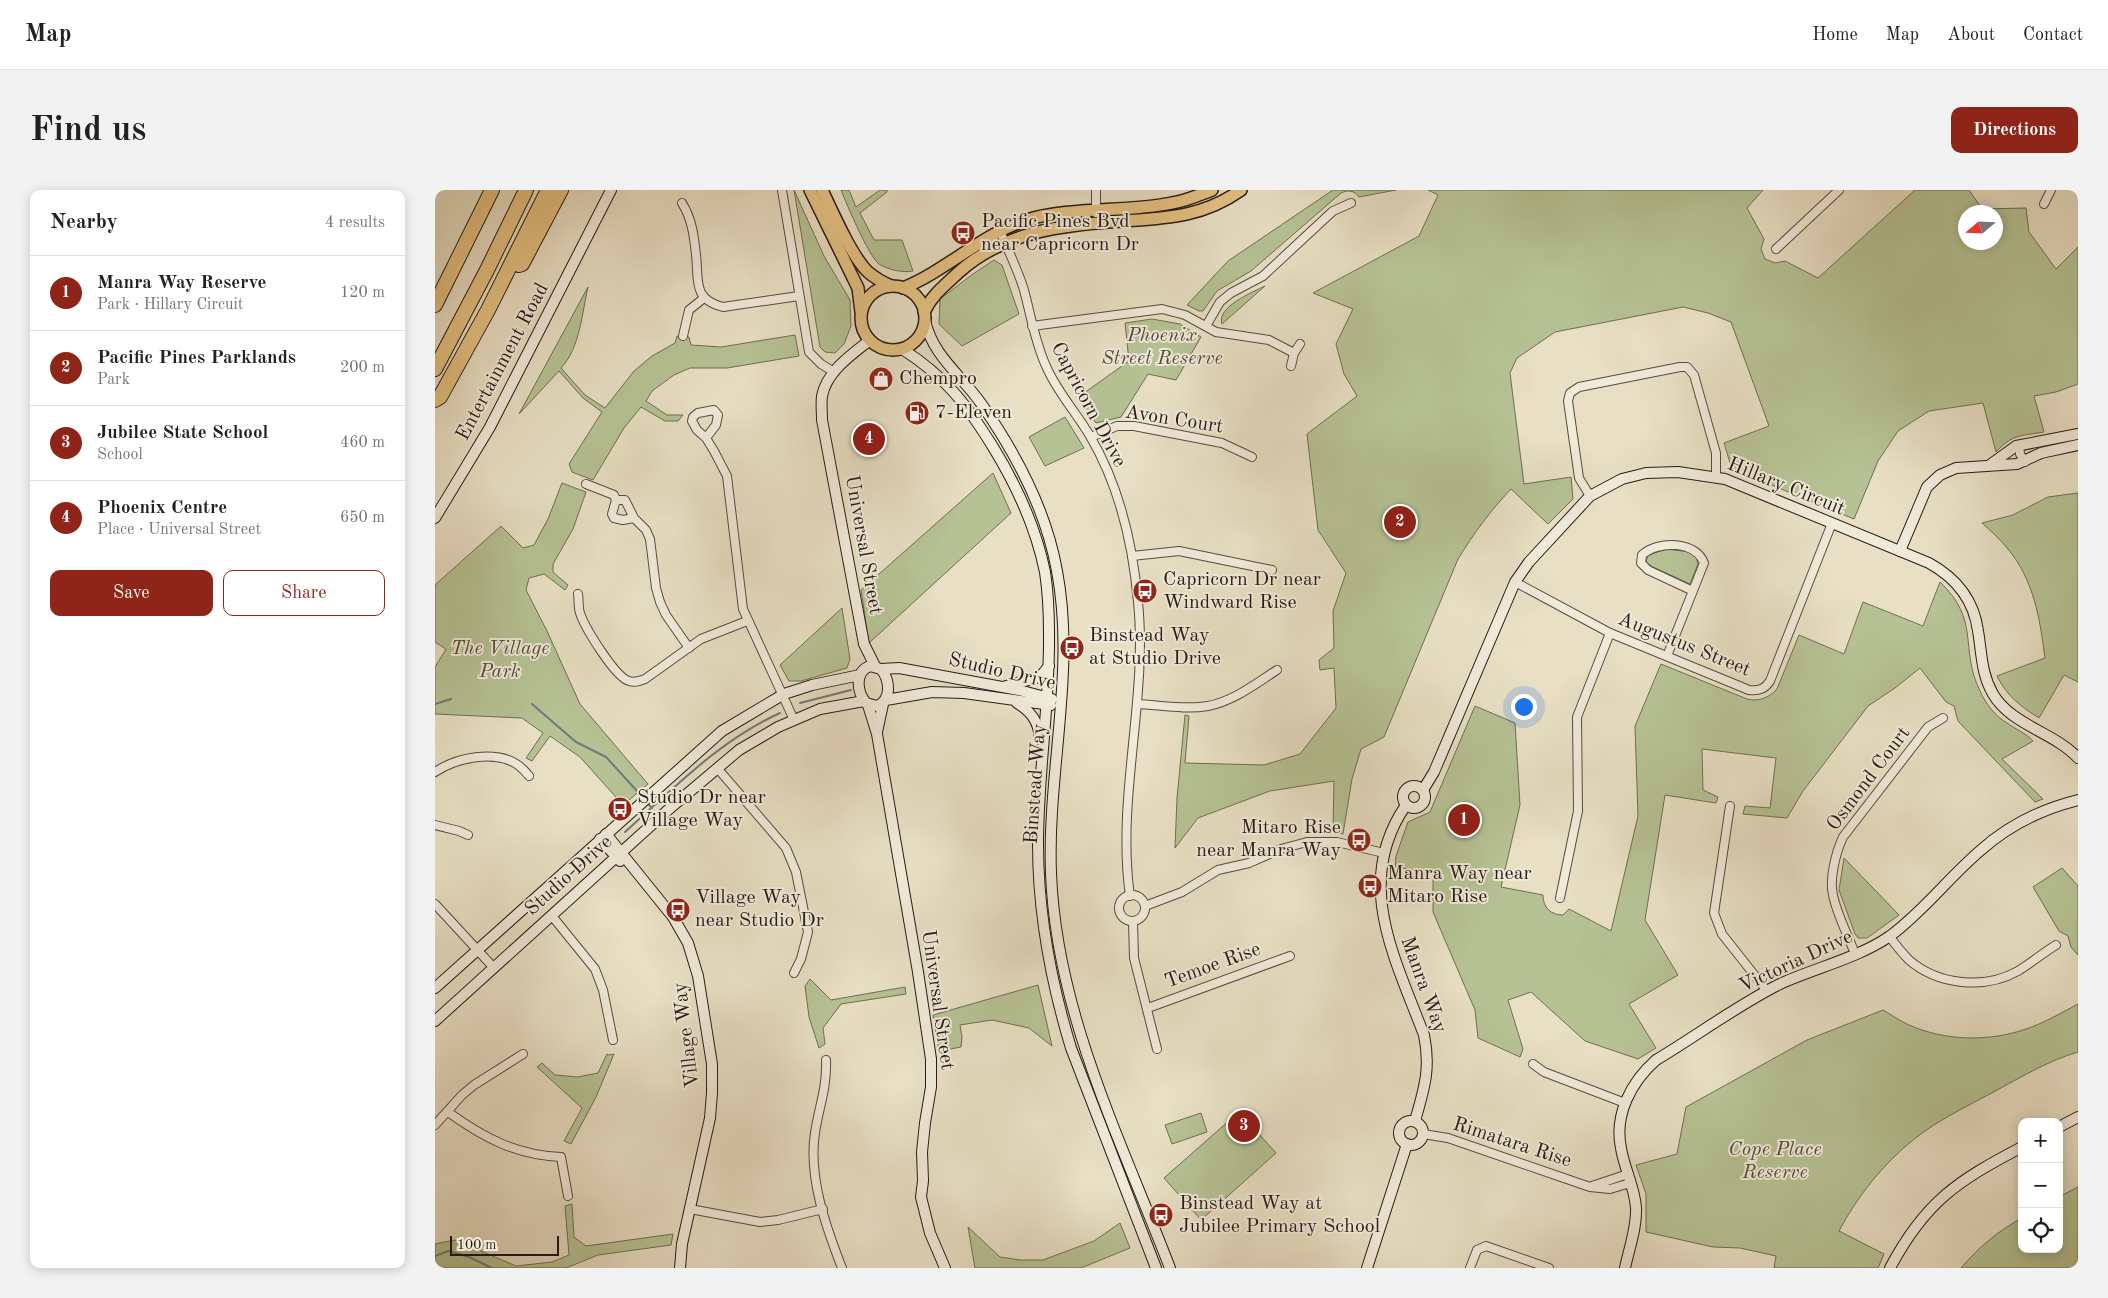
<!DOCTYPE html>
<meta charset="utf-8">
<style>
body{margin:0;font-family:"Old Standard TT",serif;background:#f2f2f2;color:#202124}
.controls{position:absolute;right:15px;bottom:15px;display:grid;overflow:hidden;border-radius:10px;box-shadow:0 2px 12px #0003}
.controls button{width:45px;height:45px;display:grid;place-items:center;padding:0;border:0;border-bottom:1px solid #e0e0e0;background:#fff;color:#202124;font:25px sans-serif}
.compass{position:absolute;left:1523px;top:15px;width:45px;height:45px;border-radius:50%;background:#fff;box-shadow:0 2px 12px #0003;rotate:251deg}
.scale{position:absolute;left:15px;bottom:12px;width:109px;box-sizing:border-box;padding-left:5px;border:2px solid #281a14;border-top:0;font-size:14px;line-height:18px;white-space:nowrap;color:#281a14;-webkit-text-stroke:4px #f0ead9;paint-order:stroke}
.you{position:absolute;left:1088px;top:516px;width:18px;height:18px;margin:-12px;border:4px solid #fff;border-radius:50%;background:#1a73e8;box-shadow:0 0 0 8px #1a73e833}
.badge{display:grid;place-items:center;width:32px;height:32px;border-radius:50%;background:#8f2418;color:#fff;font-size:16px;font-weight:700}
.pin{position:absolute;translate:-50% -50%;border:2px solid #fff;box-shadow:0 1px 5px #0006}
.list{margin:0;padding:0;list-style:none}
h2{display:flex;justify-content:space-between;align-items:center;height:65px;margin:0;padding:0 20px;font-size:21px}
h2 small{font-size:16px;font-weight:400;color:#757577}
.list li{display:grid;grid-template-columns:32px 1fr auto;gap:15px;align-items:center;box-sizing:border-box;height:75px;padding:0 20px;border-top:1px solid #e0e0e0}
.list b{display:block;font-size:19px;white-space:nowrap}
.list p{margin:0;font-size:16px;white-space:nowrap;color:#757577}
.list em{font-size:16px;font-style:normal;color:#757577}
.actions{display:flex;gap:10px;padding:15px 20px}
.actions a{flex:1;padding:11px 0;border:1px solid #8f2418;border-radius:10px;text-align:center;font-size:18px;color:#8f2418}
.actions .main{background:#8f2418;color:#fff}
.icon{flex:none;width:28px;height:28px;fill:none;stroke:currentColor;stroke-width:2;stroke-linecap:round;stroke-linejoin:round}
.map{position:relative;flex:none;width:1643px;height:1078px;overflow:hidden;border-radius:10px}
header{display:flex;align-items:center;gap:30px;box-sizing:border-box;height:70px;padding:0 25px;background:#fff;border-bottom:1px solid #e0e0e0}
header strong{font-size:24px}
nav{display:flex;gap:28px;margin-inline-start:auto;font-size:18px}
.intro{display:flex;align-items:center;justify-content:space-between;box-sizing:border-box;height:120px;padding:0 30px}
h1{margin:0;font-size:35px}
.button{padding:12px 22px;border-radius:10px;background:#8f2418;color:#fff;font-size:18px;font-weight:700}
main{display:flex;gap:30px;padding:0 30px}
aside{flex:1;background:#fff;border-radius:10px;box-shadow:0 2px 12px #0003}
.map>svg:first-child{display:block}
</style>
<header>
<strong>Map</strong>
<nav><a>Home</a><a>Map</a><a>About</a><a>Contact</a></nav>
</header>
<div class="intro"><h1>Find us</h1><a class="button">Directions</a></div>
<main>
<aside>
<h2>Nearby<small>4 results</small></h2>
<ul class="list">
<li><span class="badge">1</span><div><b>Manra Way Reserve</b><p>Park · Hillary Circuit</p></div><em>120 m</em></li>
<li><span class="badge">2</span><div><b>Pacific Pines Parklands</b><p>Park</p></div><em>200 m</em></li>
<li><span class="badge">3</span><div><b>Jubilee State School</b><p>School</p></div><em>460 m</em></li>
<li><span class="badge">4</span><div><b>Phoenix Centre</b><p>Place · Universal Street</p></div><em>650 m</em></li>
</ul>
<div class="actions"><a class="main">Save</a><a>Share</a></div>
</aside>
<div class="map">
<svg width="1643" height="1078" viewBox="0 0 1643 1078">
<rect width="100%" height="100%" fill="#e8dfc4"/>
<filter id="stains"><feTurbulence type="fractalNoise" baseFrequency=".004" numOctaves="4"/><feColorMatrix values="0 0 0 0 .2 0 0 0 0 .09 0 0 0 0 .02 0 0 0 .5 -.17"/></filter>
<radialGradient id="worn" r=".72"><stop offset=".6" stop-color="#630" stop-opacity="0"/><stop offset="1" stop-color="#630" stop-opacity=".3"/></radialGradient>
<!-- green -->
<g fill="#b6c294" stroke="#6f6e54" fill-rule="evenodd">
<polygon points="359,0 389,66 415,110 416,136 409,154 400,163 390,162 385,157"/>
<path d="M 406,0 L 414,0 L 421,17 L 445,0 L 452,0 L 452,2 L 425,23 L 439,50 L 467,50 L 478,81 C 469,83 453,80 444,74 C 433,65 412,15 406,0 Z"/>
<path d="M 898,0 L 961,0 L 924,7 C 920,0 912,0 906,3 L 816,81 L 782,101 L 768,121 L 764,121 L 752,115 L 793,71 Z"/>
<path d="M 993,0 L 1328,0 L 1312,18 L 1329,49 L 1326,59 L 1330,69 L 1340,73 L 1350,71 L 1383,88 L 1480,0 L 1534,0 L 1547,19 L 1591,18 L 1594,42 L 1621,79 L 1643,57 L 1643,194 L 1621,202 L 1599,206 L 1609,242 C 1586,246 1577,244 1561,262 L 1548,213 L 1494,221 L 1463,241 L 1443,271 L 1419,329 L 1300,280 L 1296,276 L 1289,253 L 1334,236 L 1296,132 L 1273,123 L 1248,117 L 1120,142 L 1082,168 L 1075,183 L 1089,294 L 1136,287 L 1138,309 L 1113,334 L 1076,299 C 1055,321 1039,343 1023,369 L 949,547 L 926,559 L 917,589 L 908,644 L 898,641 L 899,591 L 835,601 L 763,628 L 740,658 L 742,608 L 750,525 L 754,526 L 750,573 L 829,575 L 865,564 L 901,518 L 899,478 L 885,480 L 884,470 L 899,458 L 898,421 L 911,383 L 883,340 L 872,244 L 922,206 L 909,184 L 901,154 L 918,119 L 878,103 L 984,46 L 1003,5 ZM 1530,22 L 1560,22 L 1560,52 L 1530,52 Z"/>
<polygon points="559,70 567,75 584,124 527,156 504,134 505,109 538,84"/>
<path d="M 830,96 L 787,134 C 781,117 818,102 830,96 Z"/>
<path d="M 153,97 C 147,123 145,158 126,178 L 150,205 L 170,218 L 199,181 L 217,166 L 240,153 L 242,146 L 254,147 L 256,155 L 286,157 L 360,145 L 364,166 L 292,178 L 255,178 L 239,185 L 217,201 L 211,211 L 232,225 L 248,225 L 243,231 L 230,231 L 206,217 L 189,238 L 158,290 L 137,282 L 134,274 L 167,222 L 148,208 L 124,181 L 84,224 Z"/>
<polygon points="717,129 745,134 766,147 741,190 713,184 686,227 661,233 642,208 694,171 690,133"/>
<polygon points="630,227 649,258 610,276 594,247"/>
<polygon points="558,283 576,323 434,453 426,400"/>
<polygon points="127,293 151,302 138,339 118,374 118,382 133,395 130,400 109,384 94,388 91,400 112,441 145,514 213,594 188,615 145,567 115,546 97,571 91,568 108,543 87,528 0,524 0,477 11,459 0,452 0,395 66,336 88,358 99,355 113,329"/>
<path d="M 1643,303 L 1643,492 L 1629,485 L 1604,528 C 1585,516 1572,506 1562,486 L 1610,468 C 1605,430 1599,389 1572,358 C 1565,349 1556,341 1547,333 L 1578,325 L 1613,307 Z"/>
<polygon points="1232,359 1254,362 1261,366 1263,374 1255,394 1218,377 1211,372 1213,365"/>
<path d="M 1505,392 C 1546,431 1524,458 1545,501 C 1550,513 1561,527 1572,533 C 1580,539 1591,543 1598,551 L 1567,569 L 1608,609 L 1600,612 L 1523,531 L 1519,516 L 1511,512 L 1485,478 L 1460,498 L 1433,516 L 1368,601 L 1352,628 L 1308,624 L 1310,616 L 1335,618 L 1341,568 L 1267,559 L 1268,600 L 1283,607 L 1281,613 L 1230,605 L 1210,730 L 1243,785 L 1194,814 L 1221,858 L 1203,869 L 1150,851 L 1096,802 L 1073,810 L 1088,859 L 1085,867 L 1043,848 L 1040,820 L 998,722 L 998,683 L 960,677 L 961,666 L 973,632 L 995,622 L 1040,516 L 1080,533 L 1085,615 L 1066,697 L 1108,705 C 1108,718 1116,725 1128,725 L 1134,719 L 1176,741 L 1203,626 L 1200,536 L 1226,474 L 1312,509 C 1323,512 1334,508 1342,499 L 1364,445 L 1409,464 L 1428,412 L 1488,436 Z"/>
<polygon points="407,418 415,469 412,478 366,491 354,491 345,475"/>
<polygon points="1409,668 1464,725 1432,748 1423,748 1420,744 1404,700"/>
<polygon points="1627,678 1643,696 1643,765 1636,757 1633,746 1624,741 1598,697"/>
<polygon points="375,789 396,810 470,797 471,804 406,814 388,838 390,854 384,858 374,827 370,796"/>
<polygon points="603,795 617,856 594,838 557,830 525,835 527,847 526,857 504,861 498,825"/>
<path d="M 1643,814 L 1643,862 C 1615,870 1590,885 1564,899 C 1535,915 1504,929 1478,950 C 1448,974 1422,1007 1404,1041 L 1449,1064 L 1443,1078 L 1339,1078 L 1341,1066 L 1305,1058 L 1278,1057 L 1211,1042 L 1211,1004 L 1201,975 L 1242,964 L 1251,917 L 1372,850 L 1448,820 C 1457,825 1465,831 1474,835 C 1510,851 1554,852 1591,839 C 1609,833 1626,823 1643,814 Z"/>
<polygon points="172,864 174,865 179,864 161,907 136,954 129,951 147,918 102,877 107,873 120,885 143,887 163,883"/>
<polygon points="804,922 841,963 766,1030 729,988"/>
<polygon points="766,923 772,942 737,954 730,935"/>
<path d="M 1643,997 L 1643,1078 L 1526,1078 C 1544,1057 1563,1041 1587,1028 L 1587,1059 L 1624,1059 L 1624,1007 Z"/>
<polygon points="137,1014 139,1047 151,1056 238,1044 236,1055 163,1065 131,1078 0,1078 0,1054 20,1050 81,1076 117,1072 134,1065 130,1016"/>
<polygon points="685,1033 695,1058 646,1078 540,1078 533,1037 565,1067 585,1070 608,1070 659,1051"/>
</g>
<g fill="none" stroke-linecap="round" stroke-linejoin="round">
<!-- stream -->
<g stroke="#6e7a7b" stroke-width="2">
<polyline points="365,513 416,500"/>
<polyline points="0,514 16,509"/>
<polyline points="97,514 141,552 171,567 202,601"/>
<polyline points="213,614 217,618"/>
<path d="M 190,642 C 238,599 285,550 345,523"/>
<polyline points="0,1066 13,1061 34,1067 57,1078"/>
</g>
<defs>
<g id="street">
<polyline points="347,0 374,162 386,174 399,182"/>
<polyline points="661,0 661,23"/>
<path d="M 247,13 C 257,29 259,46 261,65 C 264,90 257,109 288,117 L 364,106"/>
<polyline points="1609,14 1616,0"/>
<path d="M 565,41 C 573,60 583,80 589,100 C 596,126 600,152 611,176 C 622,202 641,222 655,246 C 684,295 698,356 703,412 C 713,510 681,608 695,706"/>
<polyline points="1341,59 1404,0"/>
<polyline points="597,136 727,119 750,125 781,142 834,150 859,163"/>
<polyline points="771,136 785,112 796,103 828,86 898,21 916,13"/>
<polyline points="248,146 254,120 269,108"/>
<polyline points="856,176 859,163 865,154"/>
<polyline points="656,247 682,236 699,236 787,253 817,267"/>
<polyline points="271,248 281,235 283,225 279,220 263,223 258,227 257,231 262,240 271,248 279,261 292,286 308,419 359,530"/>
<polyline points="1584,255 1585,264 1590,272"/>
<polyline points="151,294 179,305 181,310"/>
<polyline points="1155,306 1144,288 1133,211 1135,203 1144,197 1245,177 1252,177 1259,185 1281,263 1281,287"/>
<polyline points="199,328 188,330 179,328 177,324 181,310 190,310 199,328 211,340 215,349 221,398 225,412 231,425 254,458"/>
<polyline points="697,366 744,361 837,380"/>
<path d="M 1080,392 L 1175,443 L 1314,500 C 1324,501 1330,499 1335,491 L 1397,333"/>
<path d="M 143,404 C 144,410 143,417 145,423 C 150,438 180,487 194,491 C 200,493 204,491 210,489 L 266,449 L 312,431"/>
<path d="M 1232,466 L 1269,373 C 1261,351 1223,350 1207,365 L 1206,373 L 1213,380 L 1258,401"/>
<path d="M 702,514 C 725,515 750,520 773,516 C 799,511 820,494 842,480"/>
<polyline points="283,579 351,658 361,682 373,742 366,769 359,783"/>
<path d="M 0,582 C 21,568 60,559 83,575 C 87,578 91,582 94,586"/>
<polyline points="1295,616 1279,723 1287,744 1332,801"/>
<polyline points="0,635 24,641 33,645"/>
<circle cx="697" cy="718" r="13"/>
<polyline points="1125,708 1143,621 1142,527 1175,443"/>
<polyline points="0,714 59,778"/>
<polyline points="710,716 747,702 783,680 814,673 846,659 872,652 902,652 949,663"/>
<polyline points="117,726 160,779 168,800 178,850"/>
<polyline points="698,731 699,768 722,859"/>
<path d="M 1454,746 C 1460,754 1467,763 1474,770 C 1503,795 1549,800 1583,781 C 1596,773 1608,763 1621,755"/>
<path d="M 1420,764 C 1413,745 1402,725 1398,705 C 1394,689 1401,662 1408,647 L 1493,537 L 1508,528"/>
<polyline points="713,818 855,766"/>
<path d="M 391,870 C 392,899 384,916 380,943 C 373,987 391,1037 407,1078"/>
<polyline points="1098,874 1109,882 1190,913"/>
<path d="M 13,922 C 49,948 81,965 126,967 L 133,1006"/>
<polyline points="0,935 27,905 39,895 88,864"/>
<polyline points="988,944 1013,948 1155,997 1175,999 1195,993"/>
<polyline points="1157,996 1193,984"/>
<polyline points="255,1019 325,1032 343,1030 388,1019"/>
<polyline points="1035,1078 1042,1060 1051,1056 1114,1078"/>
</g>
<g id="secondary">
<path d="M 490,130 C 497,165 525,184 545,212 C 581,263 611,319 622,381 C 641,481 612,583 616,683 C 621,822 686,950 735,1078"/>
<path d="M 435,150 C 416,165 392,181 387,206 C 386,214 387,222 387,230 L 429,454 L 440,476"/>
<path d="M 467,159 C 510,186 532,215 558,257 C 582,296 601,338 610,382 C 613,402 614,423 614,443 C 615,513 603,583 603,654 C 603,723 616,792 636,858 L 721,1078"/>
<polyline points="1556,274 1581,256 1643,244"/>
<polyline points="0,328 55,237 176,0"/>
<polyline points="1465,361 1492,297 1505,285 1521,278 1582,274 1606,263 1643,255"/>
<path d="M 435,476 L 446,479 C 455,490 457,510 442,516 L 431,513 C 422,502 419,482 435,476 Z"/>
<polyline points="446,479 464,478 584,500 617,509"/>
<polyline points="571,496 605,487 614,476"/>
<polyline points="451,510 497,502 529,503 616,515"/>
<path d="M 582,513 C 596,521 603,531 605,547"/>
<polyline points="433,515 442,544 483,782 496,869 496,897 490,933 487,962 488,991 486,1007 495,1043 510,1078"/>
<polyline points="442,542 448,514"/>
<circle cx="979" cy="607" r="11"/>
<path d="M 988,600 L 999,582 L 1080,392 L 1094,372 L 1155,306 L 1187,289 L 1211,283 L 1243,282 L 1290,289 L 1494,373 C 1521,388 1539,410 1543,441 C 1547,464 1546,483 1558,504 C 1576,535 1619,542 1643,568"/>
<path d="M 971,615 C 918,692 960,768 989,845 C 996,879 989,899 980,931"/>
<polyline points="171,644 238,727 253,753 263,786 277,874 277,903 275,928 247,1054 245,1078"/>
<polyline points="165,649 185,671"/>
<polyline points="0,798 287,541 349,504 377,495 425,485"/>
<polyline points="0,831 233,620 304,560 343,537 385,519 429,511"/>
<circle cx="976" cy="943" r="12"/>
<polyline points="1624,937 1643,927"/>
<polyline points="932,1078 972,954"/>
<path d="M 1190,1078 C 1194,1059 1202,1037 1201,1018 C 1200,998 1189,978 1186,958 C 1179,925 1196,892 1221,870 C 1261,846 1306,813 1347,793 C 1383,777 1423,768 1455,746 C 1489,721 1514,687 1546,660 C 1574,635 1607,619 1643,610"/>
<path d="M 1455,1078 C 1490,1012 1522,991 1587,957"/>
</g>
<g id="primary">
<polyline points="375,0 423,98 426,122"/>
<path d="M 387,0 C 397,21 417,67 433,82 C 440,88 447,92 456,96"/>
<circle cx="458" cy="128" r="32"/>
<path d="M 468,98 C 515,79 551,39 602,27 C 646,17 693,22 737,13 C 751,11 764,5 777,0"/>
<path d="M 489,122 C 497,105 510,95 524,82 C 570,41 628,35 687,31 C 732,28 768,27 806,0"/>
</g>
<g id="highway">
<polyline points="84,75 87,74 126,0"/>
<polyline points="0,115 57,0"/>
<polyline points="0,179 52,80 91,0"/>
<polyline points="0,210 5,207 53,120 113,0"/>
</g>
</defs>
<!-- street casing -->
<use href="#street" stroke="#584b40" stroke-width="10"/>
<!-- secondary casing -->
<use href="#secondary" stroke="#281a14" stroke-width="12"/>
<!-- primary casing -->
<use href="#primary" stroke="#281a14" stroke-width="14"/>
<!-- highway casing -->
<use href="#highway" stroke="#281a14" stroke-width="16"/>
<!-- street -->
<use href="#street" stroke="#f0ead9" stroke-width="8"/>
<!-- secondary -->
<use href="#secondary" stroke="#f0ead9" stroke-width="10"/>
<!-- primary -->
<use href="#primary" stroke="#e4c082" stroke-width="11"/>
<!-- highway -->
<use href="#highway" stroke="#e4c082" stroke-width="14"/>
</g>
<!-- icons -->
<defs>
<symbol id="bus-disc" viewBox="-11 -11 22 22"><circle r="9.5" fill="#8f2418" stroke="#f0ead9"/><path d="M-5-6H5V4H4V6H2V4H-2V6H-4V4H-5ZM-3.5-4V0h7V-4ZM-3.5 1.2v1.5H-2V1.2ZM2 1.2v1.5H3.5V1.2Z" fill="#fff"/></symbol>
<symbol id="shop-disc" viewBox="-11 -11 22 22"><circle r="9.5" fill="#8f2418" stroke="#f0ead9"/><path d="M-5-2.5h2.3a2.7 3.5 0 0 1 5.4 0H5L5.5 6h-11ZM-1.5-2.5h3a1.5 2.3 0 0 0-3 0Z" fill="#fff"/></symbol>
<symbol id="fuel-disc" viewBox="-11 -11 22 22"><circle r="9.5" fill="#8f2418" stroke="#f0ead9"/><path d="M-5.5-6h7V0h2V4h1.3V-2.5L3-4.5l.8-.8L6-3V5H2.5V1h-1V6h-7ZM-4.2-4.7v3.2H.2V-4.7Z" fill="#fff"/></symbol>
</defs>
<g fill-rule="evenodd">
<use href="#bus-disc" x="514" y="29" width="28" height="28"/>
<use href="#shop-disc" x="432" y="175" width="28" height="28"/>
<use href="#fuel-disc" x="468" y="209" width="28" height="28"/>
<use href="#bus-disc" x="696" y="387" width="28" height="28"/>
<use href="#bus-disc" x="623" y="444" width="28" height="28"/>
<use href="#bus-disc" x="171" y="605" width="28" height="28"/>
<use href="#bus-disc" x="910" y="636" width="28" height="28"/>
<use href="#bus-disc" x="921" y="682" width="28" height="28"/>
<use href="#bus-disc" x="229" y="706" width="28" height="28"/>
<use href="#bus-disc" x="712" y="1011" width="28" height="28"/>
</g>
<g text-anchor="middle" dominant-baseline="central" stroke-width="4" stroke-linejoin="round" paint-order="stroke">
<!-- poi labels -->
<g font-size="20" fill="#281a14" stroke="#f0ead9" text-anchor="start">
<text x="546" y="32">Pacific Pines Bvd<tspan x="546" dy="23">near Capricorn Dr</tspan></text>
<text x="464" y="189">Chempro</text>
<text x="500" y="223">7-Eleven</text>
<text x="728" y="390">Capricorn Dr near<tspan x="728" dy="23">Windward Rise</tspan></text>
<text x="654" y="446">Binstead Way<tspan x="654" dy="23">at Studio Drive</tspan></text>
<text x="202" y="608">Studio Dr near<tspan x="202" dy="23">Village Way</tspan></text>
<text x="906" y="638" text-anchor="end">Mitaro Rise<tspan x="906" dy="23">near Manra Way</tspan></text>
<text x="952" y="684">Manra Way near<tspan x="952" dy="23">Mitaro Rise</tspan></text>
<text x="260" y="708">Village Way<tspan x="260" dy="23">near Studio Dr</tspan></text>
<text x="744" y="1014">Binstead Way at<tspan x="744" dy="23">Jubilee Primary School</tspan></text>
</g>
<!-- park labels -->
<g font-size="20" font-style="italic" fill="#534c3a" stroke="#f0ead9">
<text x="727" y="146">Phoenix<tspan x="727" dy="23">Street Reserve</tspan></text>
<text x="65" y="459">The Village<tspan x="65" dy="23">Park</tspan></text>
<text x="1340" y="960">Cope Place<tspan x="1340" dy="23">Reserve</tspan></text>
</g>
<!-- street labels -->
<g font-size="20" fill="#281a14" stroke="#f0ead9">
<text transform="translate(68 172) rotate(-62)">Entertainment Road</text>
<text transform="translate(653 215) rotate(62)">Capricorn Drive</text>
<text transform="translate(739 230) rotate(9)">Avon Court</text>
<text transform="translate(1351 297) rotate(22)">Hillary Circuit</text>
<text transform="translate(428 355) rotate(80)">Universal Street</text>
<text transform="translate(1249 455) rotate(22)">Augustus Street</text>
<text transform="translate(567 482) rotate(13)">Studio Drive</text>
<text transform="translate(1434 589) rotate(-53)">Osmond Court</text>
<text transform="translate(601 594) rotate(-86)">Binstead Way</text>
<text transform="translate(134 686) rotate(-42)">Studio Drive</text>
<text transform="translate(1361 772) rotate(-25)">Victoria Drive</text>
<text transform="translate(778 776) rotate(-20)">Temoe Rise</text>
<text transform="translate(988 795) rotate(70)">Manra Way</text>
<text transform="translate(502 810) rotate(82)">Universal Street</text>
<text transform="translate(252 845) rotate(-97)">Village Way</text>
<text transform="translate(1077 953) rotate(18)">Rimatara Rise</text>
</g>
</g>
<rect width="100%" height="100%" filter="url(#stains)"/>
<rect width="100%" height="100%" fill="url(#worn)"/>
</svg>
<div class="controls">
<button>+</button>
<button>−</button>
<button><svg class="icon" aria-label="locate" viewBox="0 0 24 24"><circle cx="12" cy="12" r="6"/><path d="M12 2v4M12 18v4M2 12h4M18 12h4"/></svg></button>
</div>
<svg class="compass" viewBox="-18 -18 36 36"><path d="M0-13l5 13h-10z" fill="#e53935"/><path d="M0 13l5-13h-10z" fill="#757577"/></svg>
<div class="scale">100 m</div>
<div class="you"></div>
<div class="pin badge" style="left:1029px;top:630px">1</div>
<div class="pin badge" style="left:965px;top:332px">2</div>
<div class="pin badge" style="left:809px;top:936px">3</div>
<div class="pin badge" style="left:434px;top:249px">4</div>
</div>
</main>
